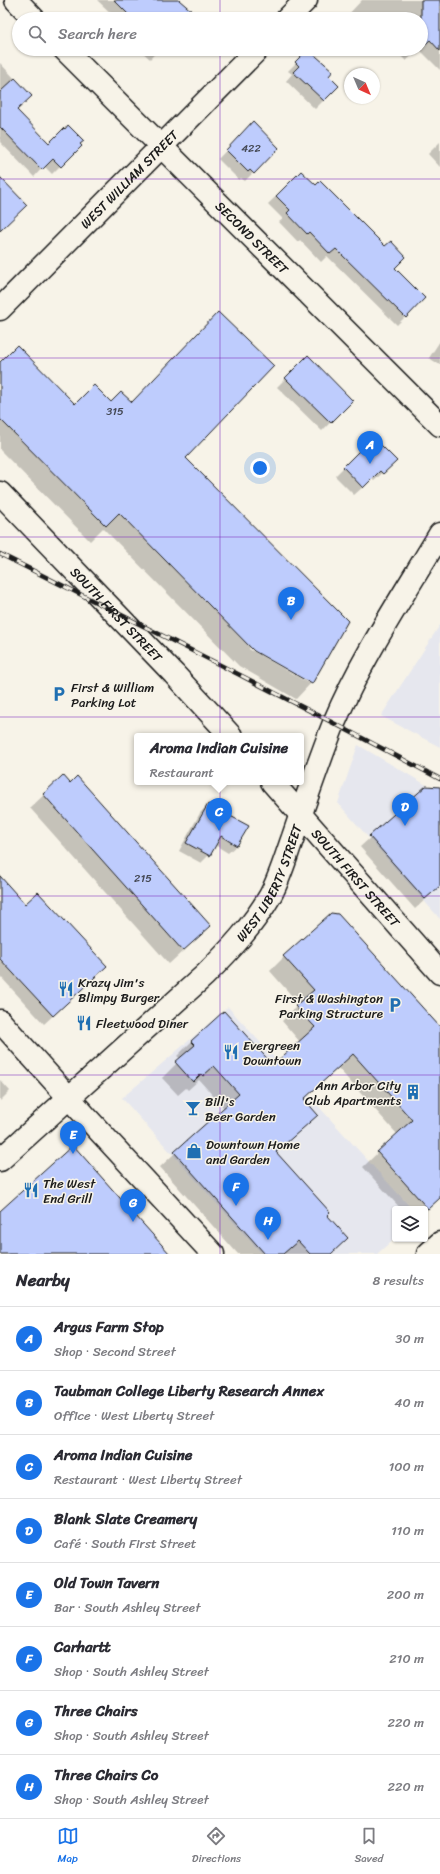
<!DOCTYPE html>
<meta charset="utf-8">
<style>
body{margin:0;font-family:Sriracha,sans-serif;background:#f7f7f7;color:#2b2b33}
.controls{position:absolute;right:12px;bottom:12px;display:grid;overflow:hidden;border-radius:4px;box-shadow:0 1px 3px #0004}
.controls button{width:36px;height:36px;display:grid;place-items:center;padding:0;border:0;border-bottom:1px solid #e1e1e2;background:#fff;color:#2b2b33;font:20px sans-serif}
.compass{position:absolute;left:344px;top:68px;width:36px;height:36px;border-radius:50%;background:#fff;box-shadow:0 1px 3px #0004;rotate:136deg}
.you{position:absolute;left:260px;top:468px;width:14px;height:14px;margin:-10px;border:3px solid #fff;border-radius:50%;background:#1a73e8;box-shadow:0 0 0 6px #1a73e833}
.badge{display:grid;place-items:center;width:26px;height:26px;border-radius:50%;background:#1a73e8;color:#fff;font-size:13px;font-weight:700}
.pin{position:absolute;translate:-50% -33px;filter:drop-shadow(0 1px 2px #0008)}
.pin::after{content:'';position:absolute;top:21px;width:14px;height:12px;background:inherit;clip-path:polygon(0 0,100% 0,50% 100%)}
.popup{position:absolute;left:134px;top:733px;width:170px;height:52px;box-sizing:border-box;display:grid;place-content:center;border-radius:4px;background:#fff;filter:drop-shadow(0 1px 3px #0005);font-size:13px;white-space:nowrap;color:#7c7c81}
.popup b{font-size:15px;color:#2b2b33}
.popup::after{content:'';position:absolute;left:50%;top:100%;margin-left:-8px;border:8px solid transparent;border-top-color:#fff}
.list{margin:0;padding:0;list-style:none}
h2{display:flex;justify-content:space-between;align-items:center;height:52px;margin:0;padding:0 16px;font-size:17px}
h2 small{font-size:13px;font-weight:400;color:#7c7c81}
.list li{display:grid;grid-template-columns:26px 1fr auto;gap:12px;align-items:center;box-sizing:border-box;height:64px;padding:0 16px;border-top:1px solid #e1e1e2}
.list b{display:block;font-size:15px;white-space:nowrap}
.list p{margin:0;font-size:13px;white-space:nowrap;color:#7c7c81}
.list em{font-size:13px;font-style:normal;color:#7c7c81}
.icon{flex:none;width:22px;height:22px;fill:none;stroke:currentColor;stroke-width:2;stroke-linecap:round;stroke-linejoin:round}
.map{position:relative;flex:none;width:440px;height:1254px;overflow:hidden}
.search{position:absolute;background:#fff;box-shadow:0 1px 3px #0004;left:12px;right:12px;top:12px;height:44px;display:flex;align-items:center;gap:10px;box-sizing:border-box;padding:0 14px;border-radius:22px;color:#7c7c81;font-size:15px}
.sheet{height:564px;background:#fff}
nav{display:flex;justify-content:space-around;align-items:center;box-sizing:border-box;height:56px;border-top:1px solid #e1e1e2;background:#fff;font-size:11px;color:#7c7c81}
nav a{display:grid;justify-items:center;gap:2px}
nav .on{color:#1a73e8}
.map>svg:first-child{display:block}
</style>
<div class="map">
<svg width="440" height="1254" viewBox="0 0 440 1254">
<rect width="100%" height="100%" fill="#f7f3e8"/>
<filter id="ink" filterUnits="userSpaceOnUse"><feTurbulence type="fractalNoise" baseFrequency=".025" numOctaves="2"/><feDisplacementMap in="SourceGraphic" scale="8" xChannelSelector="R" yChannelSelector="G"/><feConvolveMatrix kernelMatrix="1 2 1 2 8 2 1 2 1" color-interpolation-filters="sRGB"/></filter>
<g filter="url(#ink)">
<!-- built -->
<g fill="#e6e7ee">
<polygon points="440,625 440,747 381,716"/>
<polygon points="358,745 440,793 440,919 338,803"/>
<polygon points="228,1007 412,1209 395,1209 395,1238 377,1254 262,1254 122,1098"/>
</g>
<!-- shadow -->
<g fill="#0003" fill-rule="evenodd">
<polygon points="97,0 177,0 186,19 117,19"/>
<polygon points="362,0 429,0 440,18 440,70 419,49 406,61 394,49 421,49 421,19 344,19"/>
<polygon points="139,49 159,49 150,59"/>
<polygon points="356,49 366,49 361,54"/>
<polygon points="309,50 331,71 327,76 338,86 315,109 286,81 292,74 288,71"/>
<polygon points="0,63 31,96 16,110 49,144 80,146 52,174 44,166 34,177 0,142"/>
<polygon points="245,131 277,148 245,181 241,178 239,180 218,159"/>
<polygon points="440,142 440,167 428,154"/>
<polygon points="301,172 424,298 397,325 327,256 321,262 300,240 298,242 279,222 283,219 268,204"/>
<polygon points="440,341 440,365 429,358"/>
<polygon points="308,356 351,401 322,431 277,387"/>
<path d="M 0,363 L 75,405 L 111,404 L 185,458 L 311,683 L 296,699 L 239,666 L 103,528 L 90,541 L 0,450 ZM 250,647 L 308,680 L 308,683 L 249,649 Z"/>
<polygon points="373,438 395,461 374,481 372,479 354,495 335,476"/>
<polygon points="63,777 196,939 169,964 30,808"/>
<polygon points="426,787 440,792 440,886 415,909 360,847"/>
<polygon points="208,805 237,845 228,853 215,845 209,855 201,863 179,851 200,813"/>
<polygon points="0,878 24,905 98,974 44,1024 0,976"/>
<polygon points="284,957 440,1028 440,1198 425,1212 425,1209 401,1209 363,1167 397,1134 338,1068 303,1100 316,1115 276,1153 326,1215 331,1254 238,1254 160,1167 224,1108 199,1080 188,1090 186,1088 178,1095 162,1078 181,1059 177,1056 192,1041 273,1066 300,1042 282,1021 299,1004 270,971"/>
<polygon points="0,1080 10,1091 0,1101"/>
</g>
<!-- building -->
<g fill="#beccfd" stroke="#1c1c1c">
<polygon points="114,0 179,0 193,12 187,19 133,19"/>
<polygon points="421,0 440,0 440,51 430,40 421,48"/>
<polygon points="308,49 333,71 329,76 339,86 324,101 293,72 299,66 295,62"/>
<polygon points="15,78 32,96 17,110 49,143 64,128 65,129 68,125 84,141 80,144 82,146 61,167 53,159 42,170 0,127 0,92"/>
<polygon points="253,121 279,148 254,174 250,170 248,172 226,150"/>
<polygon points="301,171 316,185 320,181 385,246 391,241 406,257 395,268 425,298 406,318 336,249 330,254 309,232 307,234 287,213 290,210 276,196"/>
<polygon points="0,177 27,205 0,231"/>
<polygon points="218,312 274,366 186,458 348,621 312,684 254,651 119,513 106,526 0,419 0,362 17,345 75,404 94,385 111,402 121,392 132,402"/>
<polygon points="308,355 353,401 331,423 285,378"/>
<polygon points="373,437 397,461 383,474 380,471 363,488 343,467"/>
<polygon points="63,775 70,783 77,776 211,926 183,951 43,794"/>
<polygon points="426,786 440,787 440,886 425,899 369,836"/>
<polygon points="208,804 249,826 237,846 221,836 210,856 186,843"/>
<polygon points="0,876 25,904 38,892 107,966 53,1016 0,959"/>
<polygon points="331,913 338,914 440,1027 440,1198 428,1209 377,1152 412,1120 353,1054 304,1099 318,1115 276,1152 330,1212 327,1215 348,1238 331,1254 310,1254 298,1241 283,1254 265,1254 174,1152 239,1094 214,1066 203,1076 201,1074 193,1082 175,1062 195,1045 191,1041 224,1011 273,1065 315,1027 295,1006 314,990 283,956"/>
<polygon points="73,1145 135,1215 170,1254 0,1254 0,1211"/>
</g>
<g fill="none" stroke-linecap="round" stroke-linejoin="round">
<defs>
<g id="minor">
<polyline points="16,0 34,19"/>
<polyline points="287,19 306,0"/>
<path id="s1" d="M 64,49 L 440,425"/>
<path id="s2" d="M 0,309 L 258,49"/>
</g>
<g id="tertiary">
<path id="s3" d="M 0,493 L 174,674 L 231,736"/>
<path id="s4" d="M 272,782 L 440,973"/>
<polyline points="0,1021 89,1120 213,1254"/>
<polyline points="428,1254 440,1243"/>
</g>
<g id="secondary">
<path id="s5" d="M 0,1160 L 205,975 C 230,950 252,927 270,896 C 280,878 286,856 293,837 C 306,799 319,761 334,723 C 362,657 403,596 440,534"/>
</g>
</defs>
<!-- minor casing -->
<use href="#minor" stroke="#1c1c1c" stroke-width="25"/>
<!-- tertiary casing -->
<use href="#tertiary" stroke="#1c1c1c" stroke-width="25"/>
<!-- secondary casing -->
<use href="#secondary" stroke="#1c1c1c" stroke-width="25"/>
<!-- minor -->
<use href="#minor" stroke="#f7f3e8" stroke-width="22"/>
<!-- tertiary -->
<use href="#tertiary" stroke="#f7f3e8" stroke-width="22"/>
<!-- secondary -->
<use href="#secondary" stroke="#f7f3e8" stroke-width="22"/>
<defs>
<path id="rail" d="M 0,554 C 147,628 294,701 440,779"/>
</defs>
<!-- rail casing -->
<use href="#rail" stroke="#1c1c1c" stroke-width="4.5"/>
<!-- rail -->
<use href="#rail" stroke="#f7f3e8" stroke-width="3" stroke-dasharray="9" stroke-linecap="butt"/>
</g>
</g>
<!-- grid -->
<path fill="none" stroke="#7b2cbf" stroke-width="1" stroke-opacity="0.55" d="M 220,0 L 220,19M 220,49 L 220,1254M 0,179 L 440,179M 0,358 L 440,358M 0,537 L 440,537M 0,717 L 440,717M 0,896 L 440,896M 0,1075 L 440,1075"/>
<!-- icons -->
<defs>
<symbol id="parking-bare" viewBox="-9 -9 18 18"><path d="M-3.5-5.5H1a3.5 3.5 0 0 1 0 7H-1V5.5H-3.5ZM-1-3.4V-.6H.8a1.4 1.4 0 0 0 0-2.8Z" fill="#1f6fb2" stroke="#f7f3e8" stroke-width="2.5" paint-order="stroke"/></symbol>
<symbol id="restaurant-bare" viewBox="-9 -9 18 18"><path d="M-5-6h1v4h1v-4h1v4h1v-4h1v5L-1.5 .5V6h-2V.5L-5-1ZM5-6V6H3V1.5H1.5Q1.5-4 5-6Z" fill="#1f6fb2" stroke="#f7f3e8" stroke-width="2.5" paint-order="stroke"/></symbol>
<symbol id="building-bare" viewBox="-9 -9 18 18"><path d="M-4-6H4V6H1V3H-1V6H-4ZM-2.5-4.3h1.7v1.8h-1.7ZM.8-4.3h1.7v1.8H.8ZM-2.5-1h1.7V.8h-1.7ZM.8-1h1.7V.8H.8Z" fill="#1f6fb2" stroke="#f7f3e8" stroke-width="2.5" paint-order="stroke"/></symbol>
<symbol id="bar-bare" viewBox="-9 -9 18 18"><path d="M-6-5H6L.8 .8V4.5H3.5V6h-7V4.5H-.8V.8Z" fill="#1f6fb2" stroke="#f7f3e8" stroke-width="2.5" paint-order="stroke"/></symbol>
<symbol id="shop-bare" viewBox="-9 -9 18 18"><path d="M-5-2.5h2.3a2.7 3.5 0 0 1 5.4 0H5L5.5 6h-11ZM-1.5-2.5h3a1.5 2.3 0 0 0-3 0Z" fill="#1f6fb2" stroke="#f7f3e8" stroke-width="2.5" paint-order="stroke"/></symbol>
</defs>
<g fill-rule="evenodd">
<use href="#parking-bare" x="48" y="683" width="22" height="22"/>
<use href="#restaurant-bare" x="55" y="978" width="22" height="22"/>
<use href="#parking-bare" x="384" y="994" width="22" height="22"/>
<use href="#restaurant-bare" x="73" y="1012" width="22" height="22"/>
<use href="#restaurant-bare" x="220" y="1041" width="22" height="22"/>
<use href="#building-bare" x="402" y="1081" width="22" height="22"/>
<use href="#bar-bare" x="182" y="1097" width="22" height="22"/>
<use href="#shop-bare" x="183" y="1140" width="22" height="22"/>
<use href="#restaurant-bare" x="20" y="1179" width="22" height="22"/>
</g>
<g text-anchor="middle" dominant-baseline="central" stroke-width="3" stroke-linejoin="round" paint-order="stroke">
<!-- number labels -->
<g font-size="11" fill="#444854">
<text x="251" y="148">422</text>
<text x="115" y="411">315</text>
<text x="143" y="878">215</text>
</g>
<!-- street labels -->
<g font-size="13" fill="#1c1c1c" stroke="#f7f3e8">
<text stroke="none"><textPath href="#s2" startOffset="183">WEST WILLIAM STREET</textPath></text>
<text stroke="none"><textPath href="#s1" startOffset="266">SECOND STREET</textPath></text>
<text stroke="none"><textPath href="#s3" startOffset="168">SOUTH FIRST STREET</textPath></text>
<text stroke="none"><textPath href="#s4" startOffset="127">SOUTH FIRST STREET</textPath></text>
<text stroke="none"><textPath href="#s5" startOffset="390">WEST LIBERTY STREET</textPath></text>
</g>
<!-- poi labels -->
<g font-size="13" fill="#1c1c1c" stroke="#f7f3e8" text-anchor="start">
<text x="71" y="687">First &amp; William<tspan x="71" dy="15">Parking Lot</tspan></text>
<text x="78" y="982">Krazy Jim's<tspan x="78" dy="15">Blimpy Burger</tspan></text>
<text x="383" y="998" text-anchor="end">First &amp; Washington<tspan x="383" dy="15">Parking Structure</tspan></text>
<text x="96" y="1023">Fleetwood Diner</text>
<text x="243" y="1045">Evergreen<tspan x="243" dy="15">Downtown</tspan></text>
<text x="401" y="1085" text-anchor="end">Ann Arbor City<tspan x="401" dy="15">Club Apartments</tspan></text>
<text x="205" y="1101">Bill's<tspan x="205" dy="15">Beer Garden</tspan></text>
<text x="206" y="1144">Downtown Home<tspan x="206" dy="15">and Garden</tspan></text>
<text x="43" y="1183">The West<tspan x="43" dy="15">End Grill</tspan></text>
</g>
</g>
</svg>
<div class="controls">
<button><svg class="icon" aria-label="layers" viewBox="0 0 24 24"><path d="M12 4l9 5-9 5-9-5zM3 14l9 5 9-5"/></svg></button>
</div>
<svg class="compass" viewBox="-18 -18 36 36"><path d="M0-13l5 13h-10z" fill="#e53935"/><path d="M0 13l5-13h-10z" fill="#7c7c81"/></svg>
<div class="you"></div>
<div class="pin badge" style="left:370px;top:464px">A</div>
<div class="pin badge" style="left:291px;top:620px">B</div>
<div class="pin badge" style="left:219px;top:831px">C</div>
<div class="popup"><b>Aroma Indian Cuisine</b>Restaurant</div>
<div class="pin badge" style="left:405px;top:826px">D</div>
<div class="pin badge" style="left:73px;top:1154px">E</div>
<div class="pin badge" style="left:236px;top:1206px">F</div>
<div class="pin badge" style="left:133px;top:1222px">G</div>
<div class="pin badge" style="left:268px;top:1240px">H</div>
<div class="search"><svg class="icon" aria-label="search" viewBox="0 0 24 24"><circle cx="10" cy="10" r="6"/><path d="M15 15l6 6"/></svg>Search here</div>
</div>
<section class="sheet">
<h2>Nearby<small>8 results</small></h2>
<ul class="list">
<li><span class="badge">A</span><div><b>Argus Farm Stop</b><p>Shop · Second Street</p></div><em>30 m</em></li>
<li><span class="badge">B</span><div><b>Taubman College Liberty Research Annex</b><p>Office · West Liberty Street</p></div><em>40 m</em></li>
<li><span class="badge">C</span><div><b>Aroma Indian Cuisine</b><p>Restaurant · West Liberty Street</p></div><em>100 m</em></li>
<li><span class="badge">D</span><div><b>Blank Slate Creamery</b><p>Café · South First Street</p></div><em>110 m</em></li>
<li><span class="badge">E</span><div><b>Old Town Tavern</b><p>Bar · South Ashley Street</p></div><em>200 m</em></li>
<li><span class="badge">F</span><div><b>Carhartt</b><p>Shop · South Ashley Street</p></div><em>210 m</em></li>
<li><span class="badge">G</span><div><b>Three Chairs</b><p>Shop · South Ashley Street</p></div><em>220 m</em></li>
<li><span class="badge">H</span><div><b>Three Chairs Co</b><p>Shop · South Ashley Street</p></div><em>220 m</em></li>
</ul>
</section>
<nav>
<a class="on"><svg class="icon" aria-label="map" viewBox="0 0 24 24"><path d="M3 6l6-2 6 2 6-2v14l-6 2-6-2-6 2zM9 4v14M15 6v14"/></svg>Map</a>
<a><svg class="icon" aria-label="directions" viewBox="0 0 24 24"><path d="M12 3l9 9-9 9-9-9zM9 14v-3h6M13 9l2 2-2 2"/></svg>Directions</a>
<a><svg class="icon" aria-label="saved" viewBox="0 0 24 24"><path d="M7 4h10v16l-5-4-5 4z"/></svg>Saved</a>
</nav>
